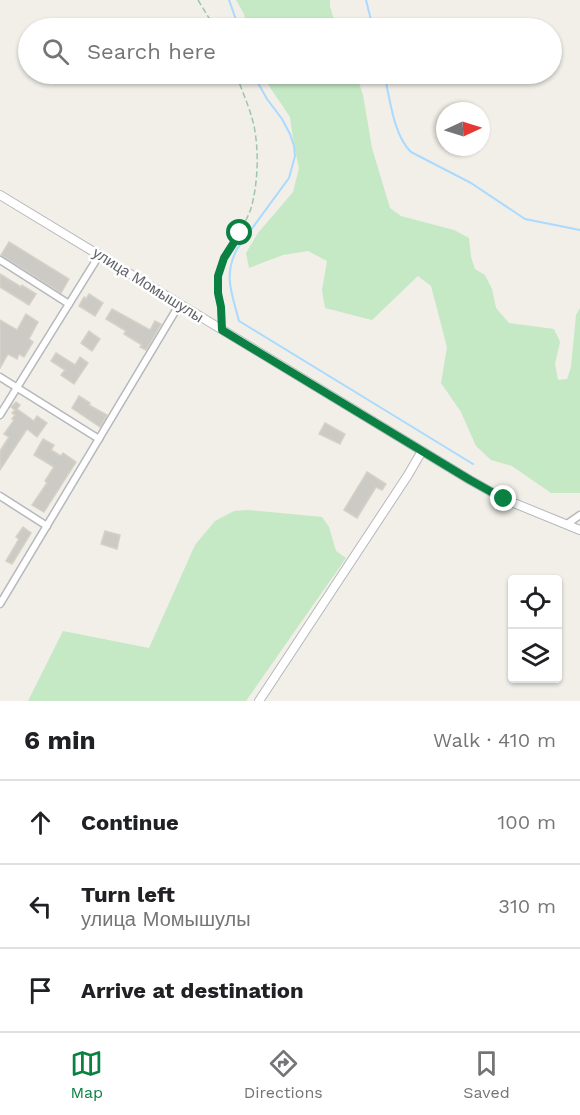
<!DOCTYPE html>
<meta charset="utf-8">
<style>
body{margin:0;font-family:"Work Sans",sans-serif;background:#f6f6f6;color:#202124}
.controls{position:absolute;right:18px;bottom:18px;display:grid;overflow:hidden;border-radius:6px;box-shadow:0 2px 4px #0004}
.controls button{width:54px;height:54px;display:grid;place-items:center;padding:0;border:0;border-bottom:2px solid #e0e0e0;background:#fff;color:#202124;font:30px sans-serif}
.compass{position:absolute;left:436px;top:102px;width:54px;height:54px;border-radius:50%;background:#fff;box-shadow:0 2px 4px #0004;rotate:86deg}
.stop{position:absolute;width:18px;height:18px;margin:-14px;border:4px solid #0b8043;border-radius:50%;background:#fff}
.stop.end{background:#0b8043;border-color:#fff;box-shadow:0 2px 6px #0008}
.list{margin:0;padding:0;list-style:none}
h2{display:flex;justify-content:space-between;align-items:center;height:78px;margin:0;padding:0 24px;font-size:26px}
h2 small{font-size:20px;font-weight:400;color:#757577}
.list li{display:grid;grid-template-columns:39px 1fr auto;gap:18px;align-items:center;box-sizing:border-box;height:84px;padding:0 24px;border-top:2px solid #e0e0e0}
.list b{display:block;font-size:22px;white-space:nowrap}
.list p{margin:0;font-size:20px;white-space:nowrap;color:#757577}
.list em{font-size:20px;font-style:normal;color:#757577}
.icon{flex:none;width:33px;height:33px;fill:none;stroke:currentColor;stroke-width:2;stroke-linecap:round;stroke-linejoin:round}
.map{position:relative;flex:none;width:580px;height:701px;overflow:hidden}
.search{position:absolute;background:#fff;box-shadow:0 2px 4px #0004;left:18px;right:18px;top:18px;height:66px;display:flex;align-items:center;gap:15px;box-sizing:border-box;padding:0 21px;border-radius:33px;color:#757577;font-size:22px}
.sheet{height:330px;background:#fff}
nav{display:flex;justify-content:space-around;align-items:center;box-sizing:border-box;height:84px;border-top:2px solid #e0e0e0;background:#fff;font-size:16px;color:#757577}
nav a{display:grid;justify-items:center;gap:3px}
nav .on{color:#0b8043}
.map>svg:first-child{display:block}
</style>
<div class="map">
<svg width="580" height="701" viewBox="0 0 580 701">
<rect width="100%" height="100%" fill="#f1efe8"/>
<!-- green -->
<g fill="#c5e8c5">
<polygon points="236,0 330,0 330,6 336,28 247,28 244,14"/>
<polygon points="261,74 356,74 363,95 372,148 390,208 401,216 454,230 469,238 471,257 475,269 485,275 492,289 496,308 509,323 554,329 560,342 555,364 558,380 567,379 571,367 576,315 580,308 580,493 551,493 512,466 491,460 476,446 461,412 441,383 447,347 431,286 418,276 372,320 325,308 322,290 327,261 308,251 283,255 249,268 246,253 258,233 293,192 299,168 294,146 290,117"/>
<polygon points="248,510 322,517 329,527 336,551 346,558 246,701 28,701 63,631 149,648 195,545 215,521 234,511"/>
</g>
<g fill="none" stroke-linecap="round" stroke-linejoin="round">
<!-- stream -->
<g stroke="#aadaff" stroke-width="2">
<polyline points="229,0 239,28"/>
<polyline points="366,0 373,28"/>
<path d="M 253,74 L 267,99 L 282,119 L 290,134 L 294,146 L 295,156 L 289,178 L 237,249 C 223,276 232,293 239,321 L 473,464"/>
<path d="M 384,74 C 390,97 393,135 411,152 L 471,183 L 525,219 L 580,230"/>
</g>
</g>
<!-- building -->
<g fill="#cccac5" stroke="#d6d1c6" stroke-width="1.5">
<polygon points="9,242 69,279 61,293 1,255"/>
<polygon points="0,274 21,287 22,285 36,294 29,305 0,287"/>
<polygon points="89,294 103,303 95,316 79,306 84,297 86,299"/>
<polygon points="112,309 150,330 155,321 161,324 146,350 140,347 142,345 124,334 126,331 106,319"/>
<polygon points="26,314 38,322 29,339 33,342 24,357 19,354 17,359 8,354 0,368 0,320 17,330"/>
<polygon points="89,331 100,339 92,351 81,343"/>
<polygon points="56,353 75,365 80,357 88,363 74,384 61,375 65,370 51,361"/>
<polygon points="79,396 90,403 89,405 107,415 100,427 72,408"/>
<polygon points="16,402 20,405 17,409 34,421 37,416 47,423 37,437 27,429 0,470 0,451 9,437 4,434 14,420 12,419 15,415 12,413 15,410 11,407"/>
<polygon points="325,423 345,434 340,444 319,434"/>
<polygon points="43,439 54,445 51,450 61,456 63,453 76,462 44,512 32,505 47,483 45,481 54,467 34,455"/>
<polygon points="367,472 386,484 382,490 376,487 357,518 344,510"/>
<polygon points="23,527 31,533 12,564 6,561 19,539 16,537"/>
<polygon points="105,531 120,535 117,549 101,544"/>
</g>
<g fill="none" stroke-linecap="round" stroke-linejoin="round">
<defs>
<g id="minor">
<polyline points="0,260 69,304"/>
<polyline points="0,377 99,439"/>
<polyline points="0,415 100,254"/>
<polyline points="0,496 47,526"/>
<polyline points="567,524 580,515"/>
<polyline points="0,604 179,305"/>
</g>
<g id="tertiary">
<polyline points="0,195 470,480 504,499 580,530"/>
<polyline points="259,701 408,475 422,451"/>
</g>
</defs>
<!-- minor casing -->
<use href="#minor" stroke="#b5b8bc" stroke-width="9"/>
<!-- tertiary casing -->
<use href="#tertiary" stroke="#b5b8bc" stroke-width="10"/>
<!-- path -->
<g stroke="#9cc7a9" stroke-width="1.5" stroke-dasharray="6 3" stroke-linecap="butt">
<polyline points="198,0 215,28"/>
<path d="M 222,322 C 221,307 216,291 219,276 C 223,250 245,230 252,205 C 258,180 259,151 254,126 C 250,108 242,91 236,74"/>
</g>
<!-- minor -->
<use href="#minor" stroke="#fff" stroke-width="6"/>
<!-- tertiary -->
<use href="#tertiary" stroke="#fff" stroke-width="8"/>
</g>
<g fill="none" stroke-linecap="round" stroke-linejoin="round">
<!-- route -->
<polyline stroke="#0b8043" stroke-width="8" points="240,233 224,258 218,276 218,293 221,307 222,330 470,480 504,499"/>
</g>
<g text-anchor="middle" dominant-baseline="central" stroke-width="5" stroke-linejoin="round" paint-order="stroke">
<!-- street labels -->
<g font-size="15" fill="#5f6368" stroke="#fff">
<text transform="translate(148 285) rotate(32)">улица Момышулы</text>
</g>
</g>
</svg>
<div class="controls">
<button><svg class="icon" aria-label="locate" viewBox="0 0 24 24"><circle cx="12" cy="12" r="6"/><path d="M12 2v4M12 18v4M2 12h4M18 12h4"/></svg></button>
<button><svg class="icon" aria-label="layers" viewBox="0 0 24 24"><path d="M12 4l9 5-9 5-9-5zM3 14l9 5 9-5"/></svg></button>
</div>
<svg class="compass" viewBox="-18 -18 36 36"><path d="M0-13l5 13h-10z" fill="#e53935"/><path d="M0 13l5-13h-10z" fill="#757577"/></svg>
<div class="stop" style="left:240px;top:233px"></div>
<div class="stop end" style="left:504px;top:499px"></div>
<div class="search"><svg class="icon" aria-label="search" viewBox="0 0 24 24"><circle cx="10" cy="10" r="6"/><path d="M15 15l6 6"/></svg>Search here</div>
</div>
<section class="sheet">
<h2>6 min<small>Walk · 410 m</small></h2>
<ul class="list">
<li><svg class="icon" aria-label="ahead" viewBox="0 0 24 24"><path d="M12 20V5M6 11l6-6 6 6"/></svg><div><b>Continue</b></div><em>100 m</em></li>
<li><svg class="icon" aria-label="left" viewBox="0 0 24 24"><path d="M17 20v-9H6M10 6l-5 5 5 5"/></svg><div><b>Turn left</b><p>улица Момышулы</p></div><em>310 m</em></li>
<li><svg class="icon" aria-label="arrive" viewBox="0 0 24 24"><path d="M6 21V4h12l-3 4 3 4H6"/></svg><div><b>Arrive at destination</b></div></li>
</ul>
</section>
<nav>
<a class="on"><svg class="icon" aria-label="map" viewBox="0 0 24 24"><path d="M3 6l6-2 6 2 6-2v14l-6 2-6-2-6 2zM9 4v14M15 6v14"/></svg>Map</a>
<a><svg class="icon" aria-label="directions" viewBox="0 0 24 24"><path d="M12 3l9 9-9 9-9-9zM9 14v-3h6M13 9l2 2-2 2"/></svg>Directions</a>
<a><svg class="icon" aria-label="saved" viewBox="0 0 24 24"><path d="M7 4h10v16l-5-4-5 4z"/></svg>Saved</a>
</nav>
